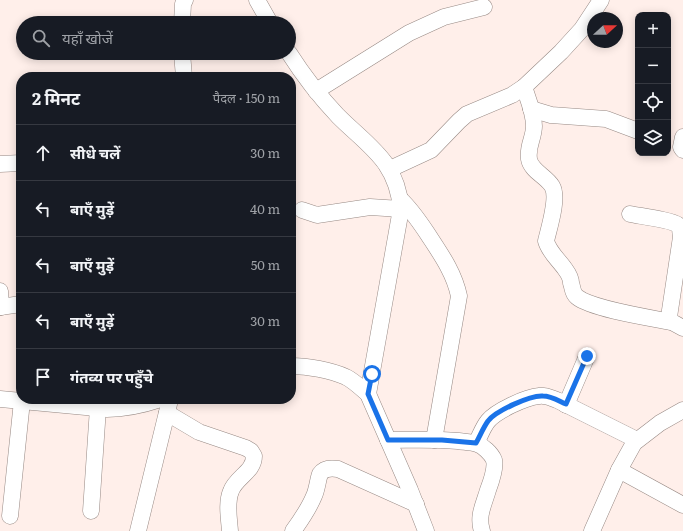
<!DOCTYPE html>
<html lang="hi">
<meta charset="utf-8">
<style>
body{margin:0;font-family:Literata,"Noto Sans Devanagari",serif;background:#242831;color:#f1f3f6}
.controls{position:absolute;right:12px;top:12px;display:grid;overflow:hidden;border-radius:8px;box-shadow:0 2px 10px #0003}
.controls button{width:36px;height:36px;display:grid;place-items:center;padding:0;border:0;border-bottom:1px solid #363941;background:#171b24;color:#f1f3f6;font:20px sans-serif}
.compass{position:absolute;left:587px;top:12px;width:36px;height:36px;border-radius:50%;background:#171b24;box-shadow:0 2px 10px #0003;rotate:69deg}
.stop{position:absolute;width:12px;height:12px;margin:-9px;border:3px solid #1a73e8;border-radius:50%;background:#fff}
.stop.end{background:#1a73e8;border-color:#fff;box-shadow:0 1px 4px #0008}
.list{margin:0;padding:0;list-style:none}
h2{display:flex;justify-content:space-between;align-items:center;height:52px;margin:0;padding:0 16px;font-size:17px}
h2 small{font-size:13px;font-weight:400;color:#9ea1a6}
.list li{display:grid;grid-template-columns:26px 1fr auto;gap:12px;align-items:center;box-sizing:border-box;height:56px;padding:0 16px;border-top:1px solid #363941}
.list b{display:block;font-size:15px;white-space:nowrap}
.list em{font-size:13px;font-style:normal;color:#9ea1a6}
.icon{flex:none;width:22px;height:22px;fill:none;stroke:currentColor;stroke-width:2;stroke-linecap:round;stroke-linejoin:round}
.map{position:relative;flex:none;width:683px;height:531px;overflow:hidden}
.search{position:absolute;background:#171b24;box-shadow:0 2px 10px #0003;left:16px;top:16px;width:280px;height:44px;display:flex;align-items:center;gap:10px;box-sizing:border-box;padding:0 14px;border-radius:22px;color:#9ea1a6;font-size:15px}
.panel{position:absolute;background:#171b24;box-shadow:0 2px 10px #0003;left:16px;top:72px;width:280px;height:332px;border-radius:16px}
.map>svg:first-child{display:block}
</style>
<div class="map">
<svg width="683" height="531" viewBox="0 0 683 531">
<rect width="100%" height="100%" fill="#ffefea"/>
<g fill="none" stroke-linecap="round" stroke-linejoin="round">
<defs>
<g id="street">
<polyline points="257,0 270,23"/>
<polyline points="182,23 183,4 185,0"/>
<polyline points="182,53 184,77"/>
<path d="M 289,53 C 303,75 320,97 338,116 C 369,147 397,161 401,209 L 368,394"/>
<path d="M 524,87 C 528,99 534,113 534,126 C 534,138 527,146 529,159 C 531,171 546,176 552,186 C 559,197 549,228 546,241 C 549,252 558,259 565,269 C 568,273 571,278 571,283 C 573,288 572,293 577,297 C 592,309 651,318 672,322"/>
<polyline points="316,91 409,33 444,17 484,7"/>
<polyline points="531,109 551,115 606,119 638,131"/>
<polyline points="683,137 681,147 683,150"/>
<polyline points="0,164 21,163"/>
<polyline points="390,169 431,150 459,121 467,114 512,95 524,87 561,52 582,29 601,0"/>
<path d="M 400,199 C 411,209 419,221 427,233 C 440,253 454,272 459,296 L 434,440"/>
<polyline points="302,210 317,215 370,207 401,209"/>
<path d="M 630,214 C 639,216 672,220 678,225 C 681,228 680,233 681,237 L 669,317 L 672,322 L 683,328"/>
<polyline points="0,291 1,307"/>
<polyline points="0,307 21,304"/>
<path d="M 291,366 C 308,366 330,370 346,377 C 354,381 361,388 368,394 L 410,490 L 426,531"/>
<path d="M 0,399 L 107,409 C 126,409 143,405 161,399"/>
<polyline points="566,405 587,356"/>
<path d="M 167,413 L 199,432 L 246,448 L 251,451 L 254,456 C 254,472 236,477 231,491 C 226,503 229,518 230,531"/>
<path d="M 388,440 C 412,440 435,439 458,441 C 464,442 471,442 477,444 C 483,446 491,453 494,460 C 496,468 491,482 488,490 C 484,504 477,516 482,531"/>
<path d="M 476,443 C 480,436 483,427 488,421 C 496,411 526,397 539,396 C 545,395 551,398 557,400 L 637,440"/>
<polyline points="619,470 683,505"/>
<polyline points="91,511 98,408"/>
<polyline points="10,516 22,401"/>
<polyline points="138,531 169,404"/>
<path d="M 293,531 C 301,520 309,508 314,496 C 317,490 318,479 320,474 C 324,468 332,468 338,469 L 416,504"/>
<polyline points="592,531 619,470 634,443 660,423 683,410"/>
</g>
</defs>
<!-- street casing -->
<use href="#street" stroke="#978984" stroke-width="17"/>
<!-- street -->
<use href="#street" stroke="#fff" stroke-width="16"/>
</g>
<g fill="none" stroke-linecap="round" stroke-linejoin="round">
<!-- route -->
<path stroke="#1a73e8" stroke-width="5" d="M 372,374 L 368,394 L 388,440 L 442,440 L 476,443 C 480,436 483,428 488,421 C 496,411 530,395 543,396 C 551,396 559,401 566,404 L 587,356"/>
</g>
</svg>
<div class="controls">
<button>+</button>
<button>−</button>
<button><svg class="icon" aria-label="locate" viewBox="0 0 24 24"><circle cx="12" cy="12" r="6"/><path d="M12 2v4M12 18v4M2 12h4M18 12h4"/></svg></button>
<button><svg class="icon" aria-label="layers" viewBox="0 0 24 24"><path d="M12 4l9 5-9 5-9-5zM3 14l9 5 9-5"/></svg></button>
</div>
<svg class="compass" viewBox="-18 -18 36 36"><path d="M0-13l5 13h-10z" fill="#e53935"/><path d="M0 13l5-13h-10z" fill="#9ea1a6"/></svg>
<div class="stop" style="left:372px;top:374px"></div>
<div class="stop end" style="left:587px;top:356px"></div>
<div class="search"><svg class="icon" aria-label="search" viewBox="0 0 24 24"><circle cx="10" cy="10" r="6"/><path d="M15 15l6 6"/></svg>यहाँ खोजें</div>
<section class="panel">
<h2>2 मिनट<small>पैदल · 150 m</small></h2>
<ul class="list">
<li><svg class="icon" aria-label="ahead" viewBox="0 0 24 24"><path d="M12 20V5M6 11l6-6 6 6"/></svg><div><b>सीधे चलें</b></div><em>30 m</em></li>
<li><svg class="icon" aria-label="left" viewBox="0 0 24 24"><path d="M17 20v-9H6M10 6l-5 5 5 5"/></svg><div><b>बाएँ मुड़ें</b></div><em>40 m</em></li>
<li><svg class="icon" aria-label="left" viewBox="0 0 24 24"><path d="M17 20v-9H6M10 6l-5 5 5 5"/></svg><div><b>बाएँ मुड़ें</b></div><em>50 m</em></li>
<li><svg class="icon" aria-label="left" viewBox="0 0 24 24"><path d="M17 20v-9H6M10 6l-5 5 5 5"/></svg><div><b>बाएँ मुड़ें</b></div><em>30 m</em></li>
<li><svg class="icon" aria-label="arrive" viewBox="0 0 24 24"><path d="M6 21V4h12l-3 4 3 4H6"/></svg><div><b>गंतव्य पर पहुँचे</b></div></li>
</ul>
</section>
</div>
